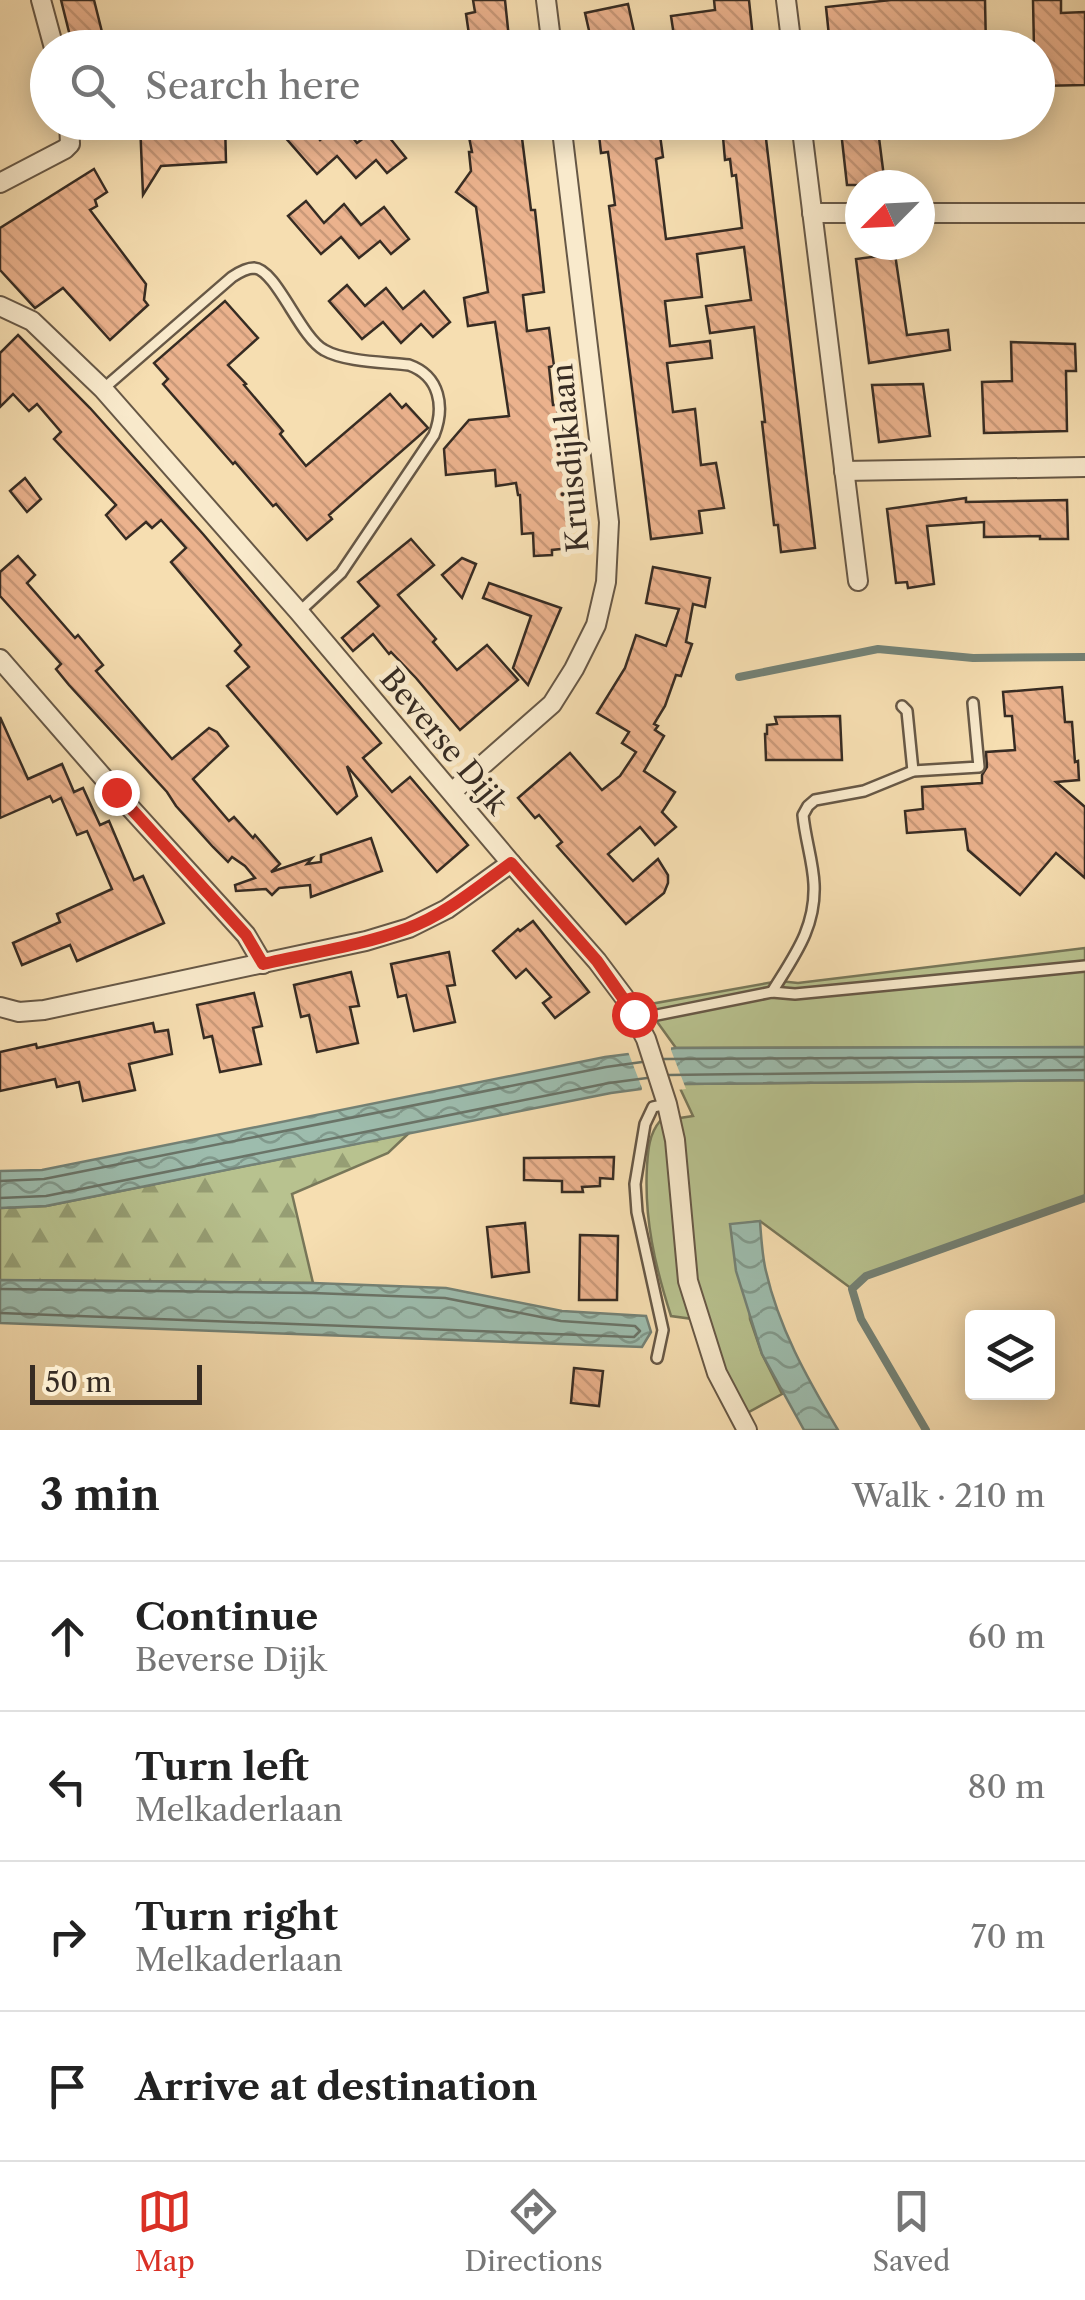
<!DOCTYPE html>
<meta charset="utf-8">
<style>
body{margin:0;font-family:"Libre Caslon Text",serif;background:#f2f2f2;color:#222}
.controls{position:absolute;right:30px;bottom:30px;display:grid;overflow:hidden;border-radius:10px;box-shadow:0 5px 25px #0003}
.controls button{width:90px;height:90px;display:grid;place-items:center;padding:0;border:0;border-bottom:2px solid #e0e0e0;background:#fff;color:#222;font:50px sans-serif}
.compass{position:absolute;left:845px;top:170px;width:90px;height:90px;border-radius:50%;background:#fff;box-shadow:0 5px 25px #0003;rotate:246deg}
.scale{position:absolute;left:30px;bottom:25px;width:172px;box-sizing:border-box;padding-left:10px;border:5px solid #372c23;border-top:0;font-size:28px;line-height:35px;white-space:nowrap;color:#372c23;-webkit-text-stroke:8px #f9eacc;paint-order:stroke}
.stop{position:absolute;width:30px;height:30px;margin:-22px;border:8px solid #d93025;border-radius:50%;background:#fff}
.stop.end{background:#d93025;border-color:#fff;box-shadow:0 2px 10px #0008}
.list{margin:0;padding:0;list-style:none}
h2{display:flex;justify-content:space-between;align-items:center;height:130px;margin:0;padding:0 40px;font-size:42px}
h2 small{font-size:32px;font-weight:400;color:#767676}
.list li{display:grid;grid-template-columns:65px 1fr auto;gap:30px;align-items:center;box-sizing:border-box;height:150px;padding:0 40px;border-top:2px solid #e0e0e0}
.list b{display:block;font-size:38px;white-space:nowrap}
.list p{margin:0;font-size:32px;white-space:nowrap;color:#767676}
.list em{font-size:32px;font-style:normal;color:#767676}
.icon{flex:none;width:55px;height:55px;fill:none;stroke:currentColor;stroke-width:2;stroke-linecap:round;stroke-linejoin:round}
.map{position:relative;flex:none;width:1085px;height:1430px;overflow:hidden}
.search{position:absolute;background:#fff;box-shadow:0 5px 25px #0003;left:30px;right:30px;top:30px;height:110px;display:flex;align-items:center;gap:25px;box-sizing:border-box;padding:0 35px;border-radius:55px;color:#767676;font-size:38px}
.sheet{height:730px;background:#fff}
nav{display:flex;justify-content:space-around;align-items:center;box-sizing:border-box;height:140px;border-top:2px solid #e0e0e0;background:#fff;font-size:28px;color:#767676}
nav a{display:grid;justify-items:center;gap:5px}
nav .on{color:#d93025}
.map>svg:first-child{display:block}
</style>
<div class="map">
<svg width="1085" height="1430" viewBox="0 0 1085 1430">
<defs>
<pattern id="forest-firs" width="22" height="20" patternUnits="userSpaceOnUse" patternTransform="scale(2.5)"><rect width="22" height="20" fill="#b8c28f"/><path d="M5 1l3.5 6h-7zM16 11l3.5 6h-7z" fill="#969e74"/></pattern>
<pattern id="water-waves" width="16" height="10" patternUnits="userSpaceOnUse" patternTransform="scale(2.5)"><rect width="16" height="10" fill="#9dbcad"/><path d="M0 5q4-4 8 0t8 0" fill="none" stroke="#81998c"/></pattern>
<pattern id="building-back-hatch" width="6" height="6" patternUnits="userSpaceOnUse" patternTransform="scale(2.5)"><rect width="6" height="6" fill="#ebb28d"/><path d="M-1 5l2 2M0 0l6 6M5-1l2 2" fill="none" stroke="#ca9979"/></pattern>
</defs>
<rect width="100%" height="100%" fill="#f6deb1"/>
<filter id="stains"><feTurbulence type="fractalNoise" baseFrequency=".002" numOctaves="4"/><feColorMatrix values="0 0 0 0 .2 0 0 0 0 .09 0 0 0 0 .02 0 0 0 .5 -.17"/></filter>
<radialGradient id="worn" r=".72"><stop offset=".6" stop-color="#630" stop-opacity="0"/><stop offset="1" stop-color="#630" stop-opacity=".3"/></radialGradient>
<!-- green -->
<g fill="#b8c28f" stroke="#787759" stroke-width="2.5">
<polygon points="1085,948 1085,1047 676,1048 645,1005 779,981 798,983"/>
<path d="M 1085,1080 L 1085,1198 L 866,1276 L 852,1289 L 760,1221 L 747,1223 L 750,1319 L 762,1354 L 782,1394 L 747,1413 L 724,1368 L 707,1321 L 671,1316 C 655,1266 644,1219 647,1166 C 648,1150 649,1134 660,1121 L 693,1116 L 678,1084 Z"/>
</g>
<!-- forest -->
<polygon fill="url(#forest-firs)" stroke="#787759" stroke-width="2.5" points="409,1133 388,1153 292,1194 313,1283 0,1280 0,1208 46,1206"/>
<!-- water -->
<g fill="url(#water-waves)" stroke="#748276" stroke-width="2.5">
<polygon points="1085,1047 1085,1080 678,1084 611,1093 46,1206 0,1208 0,1171 42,1170 605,1057 676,1048"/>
<path d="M 760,1221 C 761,1236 762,1252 765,1267 C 778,1327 807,1378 838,1430 L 804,1430 L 762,1354 L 736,1271 L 730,1224 Z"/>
<polygon points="0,1280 313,1283 446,1288 562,1311 646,1316 651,1332 642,1347 0,1323"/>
</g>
<!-- pier -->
<polygon fill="#f6deb1" points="671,1043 671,1050 686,1089 641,1094 642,1088 627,1049"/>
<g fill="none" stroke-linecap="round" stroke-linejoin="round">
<!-- shore -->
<g stroke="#6a7468" stroke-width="2.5">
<polyline points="664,1059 1085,1057"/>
<polyline points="669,1075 1085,1070"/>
<polyline points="0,1181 44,1179 606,1067 642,1062"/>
<polyline points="0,1198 46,1196 609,1083 647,1078"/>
<polyline points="0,1289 313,1293 445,1298 561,1321 635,1326 640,1331 634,1337 0,1313"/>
</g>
<!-- stream -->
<g stroke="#748276" stroke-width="8">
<polyline points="739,677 878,649 973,658 1085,657"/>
<polyline points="926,1430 861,1319 852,1289 866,1276 1085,1198"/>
</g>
</g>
<!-- building -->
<g fill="url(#building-back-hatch)" stroke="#372c23" stroke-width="2.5">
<polygon points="61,0 94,0 106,48 73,48"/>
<polygon points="473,0 505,0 510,48 471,48 466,14 475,12"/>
<polygon points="714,0 749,0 754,48 715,48 713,32 674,36 671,16 715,10"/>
<polygon points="891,0 985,0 986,48 906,48 905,42 866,48 835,48 834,36 829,36 826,7"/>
<polygon points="1033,0 1061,0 1061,13 1085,12 1085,85 1038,86 1038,48 1034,48"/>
<polygon points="628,4 637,45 593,48 585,13"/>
<polygon points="140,122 225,122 226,162 161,166 143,195"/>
<polygon points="299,122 305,122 320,140 341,123 357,143 380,126 406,158 387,173 376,160 356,178 337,156 317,174 284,136"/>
<polygon points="466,122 520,122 531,210 535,210 544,292 523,295 527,331 549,328 554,366 549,367 553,405 557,405 569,504 571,548 552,550 552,555 534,556 533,533 522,534 520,495 518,495 516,483 496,486 495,470 446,475 444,449 469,420 509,416 495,322 468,326 464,298 488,292 476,207 456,192 471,171 469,152 472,152"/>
<polygon points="726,122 764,122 815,548 781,552 778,525 774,525 762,422 765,422 754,327 710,333 706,306 751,300 744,247 697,254 702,297 665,301 670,346 710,341 712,358 667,363 673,412 695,409 701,465 716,463 724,508 699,511 702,533 651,539 609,206 615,205 608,152 601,153 599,135 659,128 663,157 656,159 666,239 742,228 736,175 732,176 730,159 725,160 723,137 727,136"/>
<polygon points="840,122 877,122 885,185 847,185"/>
<polygon points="94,169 107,192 95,200 97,206 90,210 146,284 144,300 148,305 110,340 63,288 35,308 0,270 0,228"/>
<polygon points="306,201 324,223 344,204 361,225 384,207 409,239 391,254 380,241 359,258 341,237 321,254 288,216"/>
<polygon points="895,254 907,335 948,330 950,350 869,363 856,259"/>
<polygon points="347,285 365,306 386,288 403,309 424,291 450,322 433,337 421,324 401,343 383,322 362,339 329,301"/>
<polygon points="225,301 258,338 228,365 246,384 244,385 283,431 280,434 306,466 390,394 402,408 406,404 428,428 329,515 332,519 307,540 276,504 273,506 235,462 233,464 163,384 168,379 154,363"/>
<polygon points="18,335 90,408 203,534 381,743 363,758 392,792 410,777 468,845 437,872 347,766 357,796 337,814 227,686 249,667 235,651 241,645 171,562 186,548 161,520 152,528 146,522 126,539 106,515 116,505 54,439 61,432 37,404 29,411 13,394 0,407 0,353"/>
<polygon points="1011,342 1075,344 1076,371 1066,371 1067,431 984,433 982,382 1012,381"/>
<polygon points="923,384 930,436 879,442 872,385"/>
<polygon points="25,478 41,499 27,512 10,491"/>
<polygon points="966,498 966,502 1067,500 1068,539 1040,539 1040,536 984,537 984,522 927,526 934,584 908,588 907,582 896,583 887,509"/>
<polygon points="411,539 434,565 398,595 436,639 433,642 457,670 487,645 518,680 460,730 416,678 391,652 389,654 373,634 353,651 342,638 379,606 358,582"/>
<polygon points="18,556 35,575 27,583 75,638 78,635 103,665 96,671 172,759 209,728 217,732 228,746 193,779 229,821 234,817 253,838 255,835 280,864 271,872 312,858 307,864 321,862 321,855 371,838 382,871 311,897 310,885 279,888 272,895 266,889 236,891 235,885 255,878 245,866 232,857 228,862 213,847 176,806 167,792 69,685 56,669 61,664 0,596 0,572"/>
<polygon points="462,558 476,564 462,598 442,575"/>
<polygon points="653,567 710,578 705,607 693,604 686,642 692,644 681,676 676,675 665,706 654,724 658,726 655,730 664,736 644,771 675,792 662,812 676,827 655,845 640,827 608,854 633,881 658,859 668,875 668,883 664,893 626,924 557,846 562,842 539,815 535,818 518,798 570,753 602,790 620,776 636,752 622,743 629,732 597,713 625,668 636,635 666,646 679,609 646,603"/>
<polygon points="489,583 561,608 528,685 513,668 531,616 483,598"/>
<polygon points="1062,687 1065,722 1072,722 1075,762 1078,761 1079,780 1056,782 1085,807 1085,878 1056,853 1020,895 968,850 965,829 907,833 905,811 923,809 922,787 982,783 982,775 987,767 986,752 1015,750 1012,716 1005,716 1003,692"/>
<polygon points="840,716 842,760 766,760 765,734 767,734 767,725 777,724 775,717"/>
<polygon points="0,717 28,779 62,764 74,792 83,788 100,825 109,821 134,880 143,876 164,923 77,961 70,945 22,965 13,943 60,922 57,914 112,889 87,831 77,835 61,798 53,802 50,796 0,818"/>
<polygon points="533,921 589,992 555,1018 543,1003 551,997 526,969 516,978 493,951 518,929 520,931"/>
<polygon points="449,952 455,985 447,986 455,1022 414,1031 406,995 398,997 391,964"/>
<polygon points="351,972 359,1006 350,1007 358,1043 317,1052 309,1015 301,1017 294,985"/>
<polygon points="254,993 262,1026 253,1028 261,1064 220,1072 212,1036 204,1038 197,1005"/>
<polygon points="153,1023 155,1032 168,1030 172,1054 129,1064 135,1090 83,1101 79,1082 57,1087 55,1079 0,1091 0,1052 36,1044 37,1048"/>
<polygon points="614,1157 613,1179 600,1178 600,1186 582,1187 583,1192 562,1192 562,1181 524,1180 524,1158"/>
<polygon points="525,1223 529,1272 492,1277 487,1227"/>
<polygon points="580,1235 618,1236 617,1300 579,1300"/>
<polygon points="574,1368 603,1371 599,1406 571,1403"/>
</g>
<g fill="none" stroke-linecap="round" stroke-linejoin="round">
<defs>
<g id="service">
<path d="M 103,389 L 232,277 C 238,273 246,268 254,268 C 276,269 300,337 324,350 C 345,362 385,362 409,365 C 440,376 445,407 434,435 L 341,573 L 299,612"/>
<polyline points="902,706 907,711 913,771"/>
<path d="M 772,992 C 794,956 816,928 814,884 C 813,861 805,838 803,815 L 808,806 L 815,800 L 864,791 L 913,771 L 979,767 L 973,703"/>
<polyline points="637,1019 772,992 795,994 1085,966"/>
<polyline points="657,1358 663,1330 637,1212 635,1184 645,1124 653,1107 667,1104"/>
</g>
<g id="minor">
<polyline points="41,0 54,48"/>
<polyline points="546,0 552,48"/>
<polyline points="786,0 792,48"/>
<polyline points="801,122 858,581"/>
<polyline points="0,183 65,149 70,144 69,122"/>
<polyline points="812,213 860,213"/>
<polyline points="920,213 1085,213"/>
<polyline points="0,306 32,321 103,389 299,612 511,863 597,961 624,997 646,1039 667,1104 675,1140 688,1281 717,1373 747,1430"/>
<polyline points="844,471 1085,467"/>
<polyline points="0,659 115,791 246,935 263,964"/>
<polyline points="452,792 552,704 574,669 596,625 606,582 609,522 561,122"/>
<polyline points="0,1007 19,1012 44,1010 366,941 409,928 447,909 511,863"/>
</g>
</defs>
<!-- service casing -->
<use href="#service" stroke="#675846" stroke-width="14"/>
<!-- minor casing -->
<use href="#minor" stroke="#675846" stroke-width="22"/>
<!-- service -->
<use href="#service" stroke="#f9eacc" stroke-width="9"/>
<!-- minor -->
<use href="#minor" stroke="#f9eacc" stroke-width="18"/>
</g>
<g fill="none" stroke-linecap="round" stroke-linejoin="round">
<!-- route -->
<path stroke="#d93025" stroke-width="12" d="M 116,792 L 246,935 L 263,964 C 310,953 360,946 406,929 C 445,915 478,887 511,863 L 597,961 L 634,1014"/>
</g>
<g text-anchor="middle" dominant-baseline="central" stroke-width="10" stroke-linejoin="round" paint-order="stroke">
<!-- street labels -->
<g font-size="30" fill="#372c23" stroke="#f9eacc">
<text transform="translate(570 458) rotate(-95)">Kruisdijklaan</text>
<text transform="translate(444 741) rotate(50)">Beverse Dijk</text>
</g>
</g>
<rect width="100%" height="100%" filter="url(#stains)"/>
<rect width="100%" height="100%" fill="url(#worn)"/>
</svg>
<div class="controls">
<button><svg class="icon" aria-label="layers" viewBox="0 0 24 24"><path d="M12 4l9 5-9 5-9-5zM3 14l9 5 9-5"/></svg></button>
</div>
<svg class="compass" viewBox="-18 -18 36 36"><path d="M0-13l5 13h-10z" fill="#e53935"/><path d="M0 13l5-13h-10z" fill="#767676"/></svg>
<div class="scale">50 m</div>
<div class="stop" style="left:634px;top:1014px"></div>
<div class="stop end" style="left:116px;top:792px"></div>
<div class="search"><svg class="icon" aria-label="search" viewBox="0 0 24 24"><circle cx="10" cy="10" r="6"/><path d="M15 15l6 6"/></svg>Search here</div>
</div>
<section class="sheet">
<h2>3 min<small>Walk · 210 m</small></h2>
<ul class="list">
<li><svg class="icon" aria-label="ahead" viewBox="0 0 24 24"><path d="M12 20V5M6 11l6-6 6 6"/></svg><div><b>Continue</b><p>Beverse Dijk</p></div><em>60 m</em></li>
<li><svg class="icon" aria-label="left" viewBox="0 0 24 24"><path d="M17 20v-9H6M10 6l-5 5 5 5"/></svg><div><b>Turn left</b><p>Melkaderlaan</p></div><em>80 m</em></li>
<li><svg class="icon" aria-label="right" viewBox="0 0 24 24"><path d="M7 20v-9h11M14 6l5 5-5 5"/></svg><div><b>Turn right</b><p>Melkaderlaan</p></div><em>70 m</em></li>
<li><svg class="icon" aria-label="arrive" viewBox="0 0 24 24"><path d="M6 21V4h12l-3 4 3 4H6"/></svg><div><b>Arrive at destination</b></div></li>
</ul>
</section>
<nav>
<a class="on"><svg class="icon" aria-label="map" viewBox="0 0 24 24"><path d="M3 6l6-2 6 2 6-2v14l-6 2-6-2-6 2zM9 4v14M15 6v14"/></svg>Map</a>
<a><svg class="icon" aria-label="directions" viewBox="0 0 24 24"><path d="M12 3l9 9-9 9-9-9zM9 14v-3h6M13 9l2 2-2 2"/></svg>Directions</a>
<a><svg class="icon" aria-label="saved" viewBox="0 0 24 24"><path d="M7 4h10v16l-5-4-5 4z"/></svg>Saved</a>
</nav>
